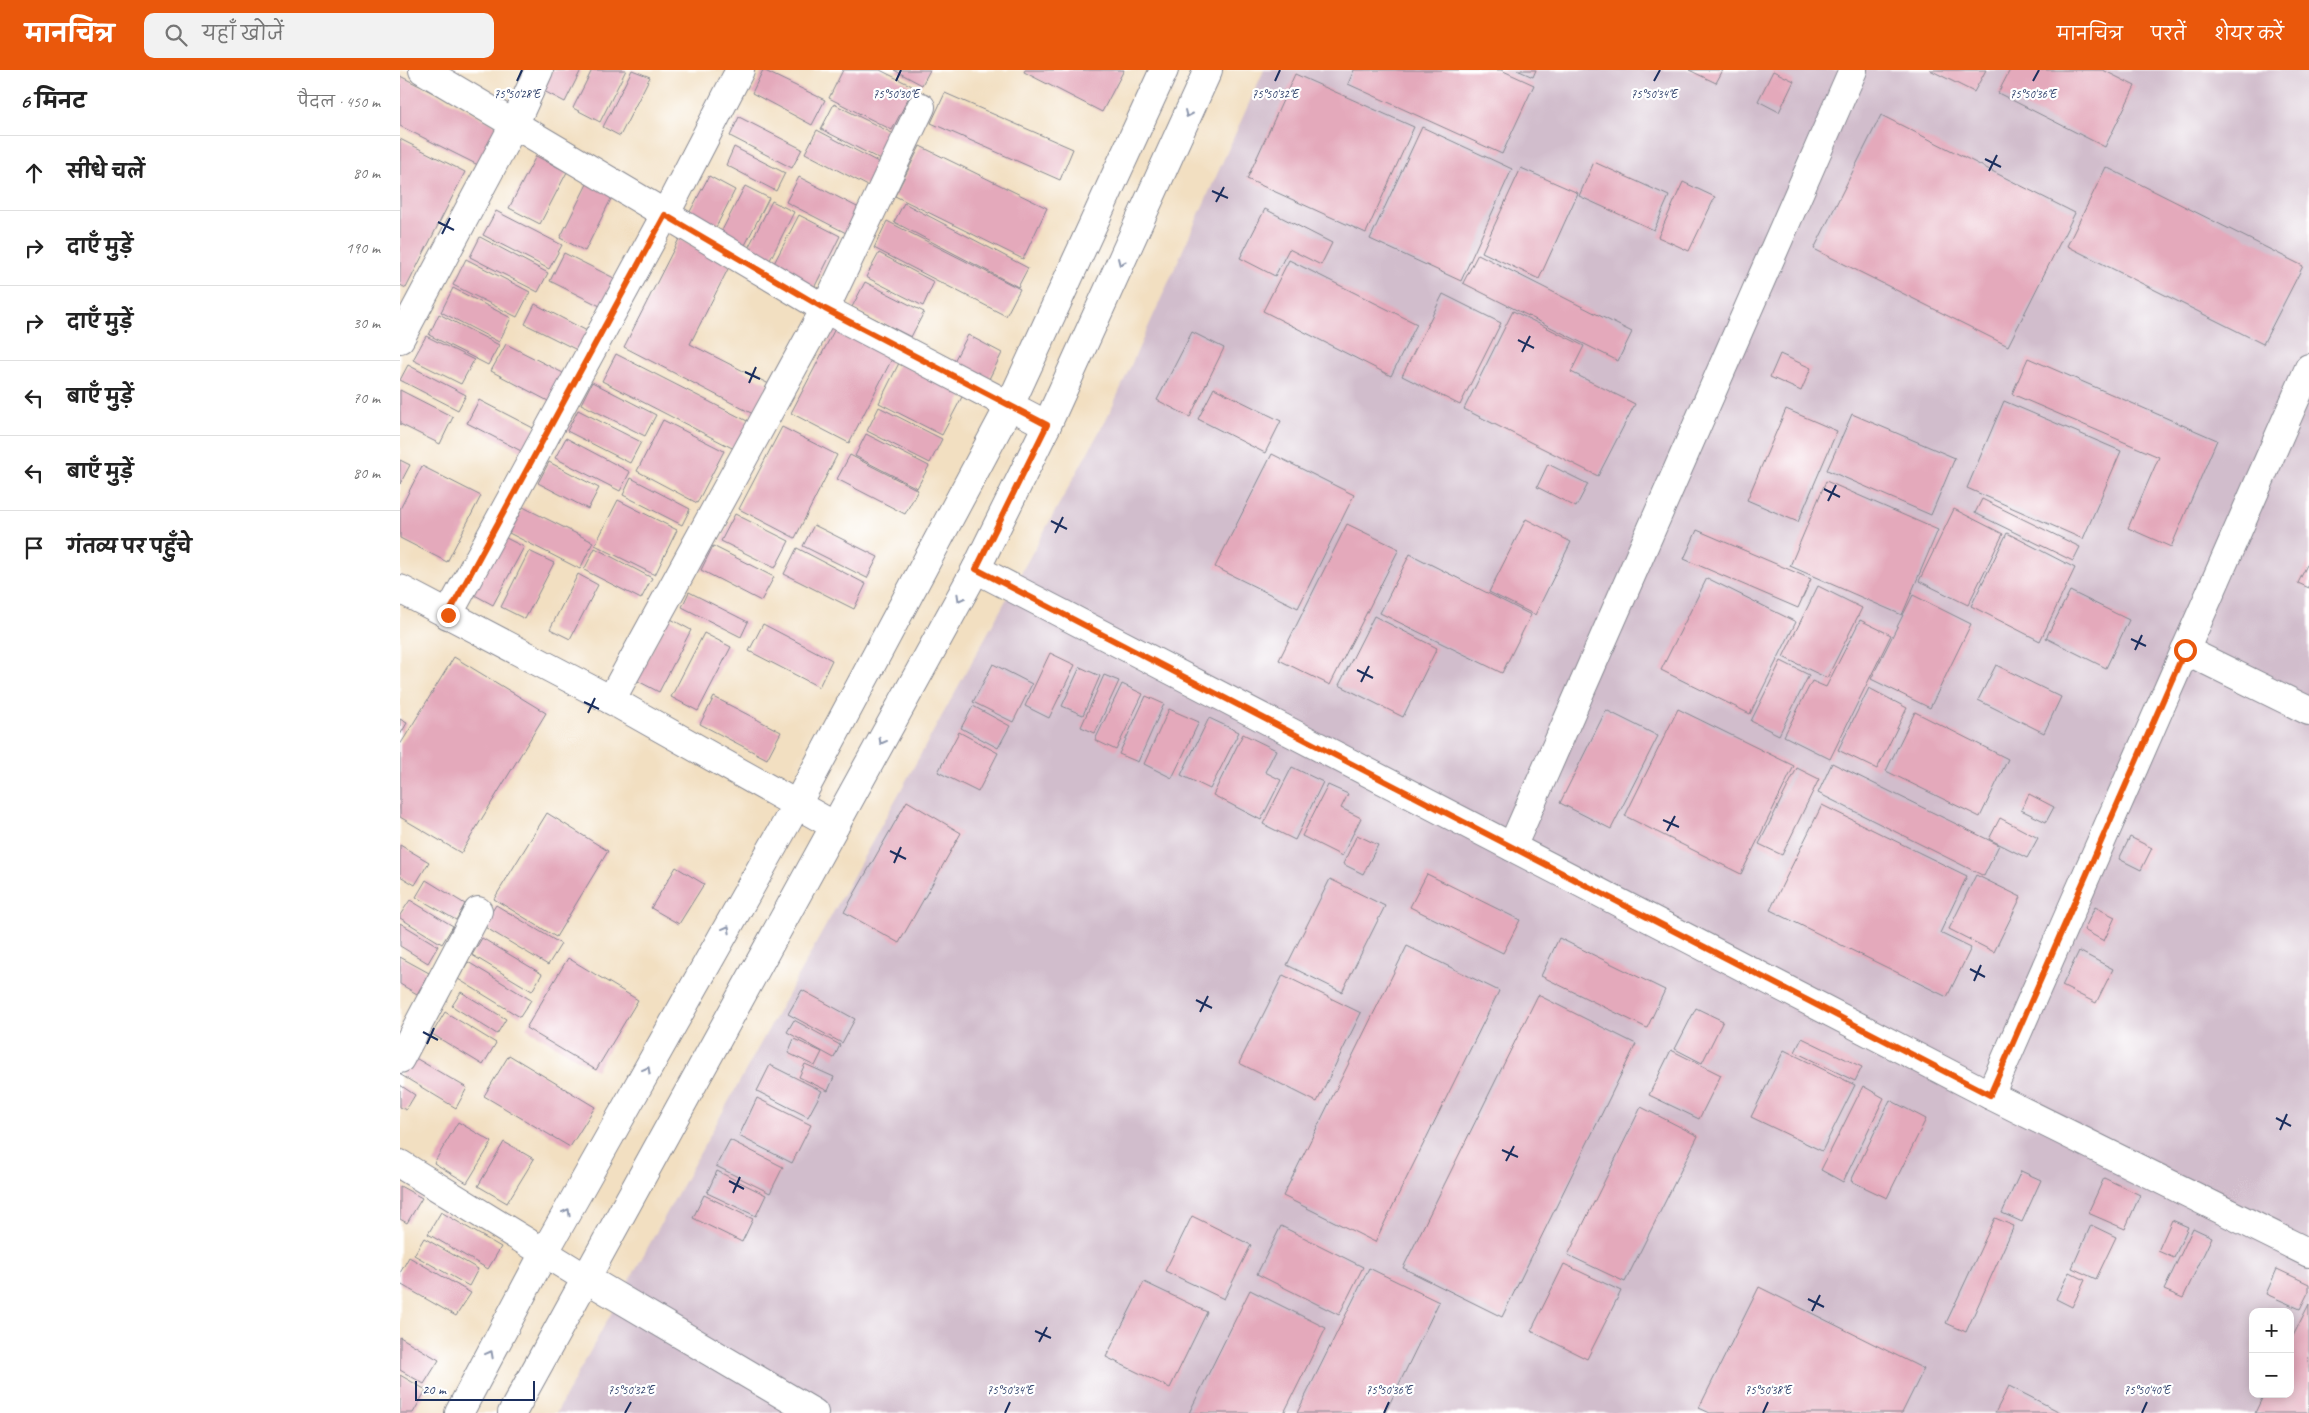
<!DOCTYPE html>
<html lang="hi">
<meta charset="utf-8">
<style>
body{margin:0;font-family:Caveat,"Playpen Sans Deva",sans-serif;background:#f2f2f2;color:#222}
.controls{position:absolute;right:15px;bottom:15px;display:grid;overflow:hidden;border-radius:10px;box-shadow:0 2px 12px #0003}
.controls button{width:45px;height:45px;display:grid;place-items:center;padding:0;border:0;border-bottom:1px solid #e0e0e0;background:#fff;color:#222;font:25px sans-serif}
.scale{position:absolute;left:15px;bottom:12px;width:120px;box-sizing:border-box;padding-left:5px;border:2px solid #1b2f5e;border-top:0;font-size:14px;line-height:18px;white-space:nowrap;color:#1b2f5e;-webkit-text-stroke:4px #fff;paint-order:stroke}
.stop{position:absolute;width:15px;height:15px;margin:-11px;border:4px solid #ea580c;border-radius:50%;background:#fff}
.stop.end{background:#ea580c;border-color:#fff;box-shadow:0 1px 5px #0008}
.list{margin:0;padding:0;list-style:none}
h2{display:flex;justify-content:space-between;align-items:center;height:65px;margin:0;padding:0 20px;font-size:21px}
h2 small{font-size:16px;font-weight:400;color:#767676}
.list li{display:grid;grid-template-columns:32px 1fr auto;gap:15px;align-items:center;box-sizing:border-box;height:75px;padding:0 20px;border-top:1px solid #e0e0e0}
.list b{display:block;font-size:19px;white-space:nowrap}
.list em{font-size:16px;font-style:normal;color:#767676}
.icon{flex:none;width:28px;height:28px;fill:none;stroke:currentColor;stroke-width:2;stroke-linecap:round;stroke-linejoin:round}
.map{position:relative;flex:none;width:1909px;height:1343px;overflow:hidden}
header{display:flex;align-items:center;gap:30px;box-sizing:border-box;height:70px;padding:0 25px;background:#ea580c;color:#fff}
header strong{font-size:24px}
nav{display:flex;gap:28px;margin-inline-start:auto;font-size:18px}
.search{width:350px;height:45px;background:#f2f2f2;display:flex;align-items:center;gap:12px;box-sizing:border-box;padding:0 18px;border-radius:10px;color:#767676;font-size:19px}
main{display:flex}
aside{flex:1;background:#fff}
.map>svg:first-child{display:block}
</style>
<header>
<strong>मानचित्र</strong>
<div class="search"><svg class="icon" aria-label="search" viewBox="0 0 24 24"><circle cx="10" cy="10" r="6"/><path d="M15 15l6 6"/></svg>यहाँ खोजें</div>
<nav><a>मानचित्र</a><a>परतें</a><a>शेयर करें</a></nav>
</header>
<main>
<aside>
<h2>6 मिनट<small>पैदल · 450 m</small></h2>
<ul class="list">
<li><svg class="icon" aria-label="ahead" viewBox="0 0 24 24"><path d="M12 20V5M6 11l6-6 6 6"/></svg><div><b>सीधे चलें</b></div><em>80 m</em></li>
<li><svg class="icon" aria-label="right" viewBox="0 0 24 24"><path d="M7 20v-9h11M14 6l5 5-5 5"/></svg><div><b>दाएँ मुड़ें</b></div><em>190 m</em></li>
<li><svg class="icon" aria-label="right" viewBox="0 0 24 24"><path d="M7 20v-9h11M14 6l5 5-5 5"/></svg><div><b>दाएँ मुड़ें</b></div><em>30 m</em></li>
<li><svg class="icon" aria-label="left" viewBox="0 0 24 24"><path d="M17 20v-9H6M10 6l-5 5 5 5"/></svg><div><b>बाएँ मुड़ें</b></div><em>70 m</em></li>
<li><svg class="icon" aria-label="left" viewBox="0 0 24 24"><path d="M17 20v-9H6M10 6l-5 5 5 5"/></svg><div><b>बाएँ मुड़ें</b></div><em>80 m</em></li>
<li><svg class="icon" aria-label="arrive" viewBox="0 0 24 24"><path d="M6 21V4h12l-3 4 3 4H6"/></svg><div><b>गंतव्य पर पहुँचे</b></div></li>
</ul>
</aside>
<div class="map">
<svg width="1909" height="1343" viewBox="0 0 1909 1343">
<rect width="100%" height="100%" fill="#fff"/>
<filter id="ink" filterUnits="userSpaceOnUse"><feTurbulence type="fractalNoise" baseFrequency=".02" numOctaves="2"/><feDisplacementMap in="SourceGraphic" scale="10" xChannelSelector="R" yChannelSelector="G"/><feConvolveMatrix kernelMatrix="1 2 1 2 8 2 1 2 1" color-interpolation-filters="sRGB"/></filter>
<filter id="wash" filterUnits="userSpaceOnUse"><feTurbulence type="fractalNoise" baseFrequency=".0096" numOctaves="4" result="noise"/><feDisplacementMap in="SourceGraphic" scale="20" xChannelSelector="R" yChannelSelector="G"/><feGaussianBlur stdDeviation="1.12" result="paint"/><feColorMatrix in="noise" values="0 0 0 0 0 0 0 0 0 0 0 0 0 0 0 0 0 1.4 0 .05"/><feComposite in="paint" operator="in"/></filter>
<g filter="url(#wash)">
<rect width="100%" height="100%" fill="#f2dfc1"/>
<!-- industrial -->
<path fill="#d1bdcc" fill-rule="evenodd" d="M 864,0 L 1909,0 L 1909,1343 L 156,1343 L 709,344 ZM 1853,1242 L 1890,1242 L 1890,1324 L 1853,1324 Z"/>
<g id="blocks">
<!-- building -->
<g fill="#e4a9bb">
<polygon points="152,0 181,0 165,32 142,20"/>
<polygon points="192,0 226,0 200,52 173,38"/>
<polygon points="232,0 250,7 220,66 203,57"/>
<polygon points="363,0 425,30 412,55 352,23"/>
<polygon points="443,0 480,0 514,17 492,60 429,28"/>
<polygon points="494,0 530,0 522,15"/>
<polygon points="625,0 724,0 702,42 624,2"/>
<polygon points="954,0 1101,0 1134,15 1102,84 948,14"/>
<polygon points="1117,0 1136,0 1133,7"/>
<polygon points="1289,0 1323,0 1316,13"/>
<polygon points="1530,0 1586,0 1574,22"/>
<polygon points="1610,0 1703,0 1735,16 1705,77 1598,23"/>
<polygon points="1373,1 1394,11 1379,42 1358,31"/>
<polygon points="895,4 1014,57 966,163 847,109"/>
<polygon points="0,6 98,56 78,95 0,56"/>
<polygon points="545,23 673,79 660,110 531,53"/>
<polygon points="434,34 496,65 483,91 421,59"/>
<polygon points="1481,45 1675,143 1608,276 1414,179"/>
<polygon points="339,47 402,79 392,98 330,66"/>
<polygon points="1022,57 1112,99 1061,211 970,169"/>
<polygon points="417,60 482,94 470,117 405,83"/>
<polygon points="0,69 65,102 6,218 0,215"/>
<polygon points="520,76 647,138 623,189 495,126"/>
<polygon points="334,77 385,103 376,121 326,95"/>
<polygon points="136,86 167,102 140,154 109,138"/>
<polygon points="1194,92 1269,126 1254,160 1179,126"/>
<polygon points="1706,97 1903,196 1863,274 1667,176"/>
<polygon points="1121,98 1178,123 1139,209 1082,182"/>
<polygon points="309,106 335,120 312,165 285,151"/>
<polygon points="399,107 461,139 448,164 386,132"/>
<polygon points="188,112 213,125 185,181 160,168"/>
<polygon points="1283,112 1315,127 1289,181 1258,167"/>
<polygon points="345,116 369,128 340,185 316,172"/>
<polygon points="372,131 394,142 365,200 343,188"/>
<polygon points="504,133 628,198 618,217 494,152"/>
<polygon points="865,139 932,173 921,195 889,179 875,206 840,188"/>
<polygon points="96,141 162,175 149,199 83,165"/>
<polygon points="399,145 440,166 410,226 368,205"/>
<polygon points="487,151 620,219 606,246 474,178"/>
<polygon points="80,167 148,203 138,222 70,187"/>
<polygon points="279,169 330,195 290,274 369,314 353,344 224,277"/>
<polygon points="164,183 220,211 206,239 150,211"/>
<polygon points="479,183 534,212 523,236 466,207"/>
<polygon points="1078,184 1232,262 1218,291 1063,213"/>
<polygon points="66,189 130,222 117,247 53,215"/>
<polygon points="889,190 1017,254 991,306 863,241"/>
<polygon points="465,212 524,242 511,267 452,237"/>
<polygon points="53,218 111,248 99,272 41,242"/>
<polygon points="1043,224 1101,253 1060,335 1002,306"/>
<polygon points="135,234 191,263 181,282 125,254"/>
<polygon points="1113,241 1184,276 1171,302 1235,334 1198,406 1064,339"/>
<polygon points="39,244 99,275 88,295 29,265"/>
<polygon points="438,253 495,283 449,373 391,343"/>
<polygon points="792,262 824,278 790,347 757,330"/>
<polygon points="568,265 602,283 588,311 553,293"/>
<polygon points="26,266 74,290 61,314 13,290"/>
<polygon points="106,274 167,305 152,333 91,301"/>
<polygon points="216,284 353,354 338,381 202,311"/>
<polygon points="1380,284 1411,298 1401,321 1370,307"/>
<polygon points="1628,288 1817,370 1771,477 1728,458 1759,387 1612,324"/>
<polygon points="499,293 563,325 542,365 479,333"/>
<polygon points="8,295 66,325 58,340 0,310"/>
<polygon points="192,312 256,345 245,366 181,334"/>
<polygon points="814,318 881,351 865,383 798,349"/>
<polygon points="0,320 53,347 40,374 0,354"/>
<polygon points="79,330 135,359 123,382 67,353"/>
<polygon points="1604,331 1721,381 1683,469 1567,418"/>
<polygon points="479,337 542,369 530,393 467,361"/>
<polygon points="1386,339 1437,361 1398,452 1347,430"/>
<polygon points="178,340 241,372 230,393 167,361"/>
<polygon points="1452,344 1555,388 1531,445 1427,400"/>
<polygon points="263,350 324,381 297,433 237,401"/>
<polygon points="382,357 437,385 395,468 339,439"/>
<polygon points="466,364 529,396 517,418 455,386"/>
<polygon points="166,368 230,402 220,421 155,388"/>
<polygon points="872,384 954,425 898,538 815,497"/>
<polygon points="450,385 518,420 505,444 437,409"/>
<polygon points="0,390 10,395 0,414"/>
<polygon points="149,392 199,418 188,439 138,413"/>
<polygon points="1148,394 1188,414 1176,437 1137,417"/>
<polygon points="22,396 81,426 47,492 0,468 0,439"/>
<polygon points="231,408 290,439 282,455 223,425"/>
<polygon points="1426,411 1538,460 1502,545 1390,496"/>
<polygon points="1582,429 1680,477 1673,491 1575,443"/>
<polygon points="218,430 277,460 255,505 195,475"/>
<polygon points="123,437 193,472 180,499 109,463"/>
<polygon points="1554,439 1603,464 1568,535 1519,511"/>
<polygon points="335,444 389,471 375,498 321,471"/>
<polygon points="1126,449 1171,472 1135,545 1089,522"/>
<polygon points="947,454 999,479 930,615 879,590"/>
<polygon points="414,455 478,487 467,508 403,476"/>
<polygon points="1297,460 1411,509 1398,538 1284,489"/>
<polygon points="1607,463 1675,498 1640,571 1571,536"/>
<polygon points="100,465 124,477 93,535 71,523"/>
<polygon points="313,476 374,507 361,531 301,500"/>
<polygon points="195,478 252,508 241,529 184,500"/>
<polygon points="397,478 466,514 454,539 384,504"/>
<polygon points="129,481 154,493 125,549 101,537"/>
<polygon points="1010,484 1131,545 1102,603 980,543"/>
<polygon points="1909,491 1909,518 1898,513"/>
<polygon points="178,504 198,515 170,569 150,559"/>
<polygon points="1307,508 1396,552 1350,644 1261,600"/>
<polygon points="1418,516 1462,538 1427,608 1383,587"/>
<polygon points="1670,521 1729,550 1706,598 1646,568"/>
<polygon points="289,522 348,552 341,567 282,537"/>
<polygon points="1513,525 1571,554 1530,638 1471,609"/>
<polygon points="974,546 1037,578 1003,647 939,615"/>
<polygon points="269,548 291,560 259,622 236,610"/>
<polygon points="1460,550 1491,565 1430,689 1384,666 1412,611 1426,617"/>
<polygon points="363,554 432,590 419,617 349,581"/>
<polygon points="304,563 331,577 298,641 271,627"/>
<polygon points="650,583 675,595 649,648 625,636"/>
<polygon points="54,587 146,643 61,783 0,747 0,675"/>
<polygon points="1381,591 1409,605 1379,665 1351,651"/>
<polygon points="593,594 632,614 613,652 573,632"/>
<polygon points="1596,595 1661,627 1644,663 1578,630"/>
<polygon points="680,597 700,606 683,645 662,636"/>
<polygon points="704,605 719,611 695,663 681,657"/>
<polygon points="722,614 743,624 716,680 695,670"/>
<polygon points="1469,618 1507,638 1477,699 1438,680"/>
<polygon points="746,626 764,634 738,692 719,684"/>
<polygon points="314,627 381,662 367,689 300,654"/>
<polygon points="573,636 610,656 598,678 561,658"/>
<polygon points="769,639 799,652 772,708 744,694"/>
<polygon points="1278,639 1394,696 1341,804 1225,746"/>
<polygon points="1206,640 1258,666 1211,759 1160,733"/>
<polygon points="1515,642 1608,689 1580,747 1486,701"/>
<polygon points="809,648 839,662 810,719 781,705"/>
<polygon points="0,649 7,653 0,665"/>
<polygon points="559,662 598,683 578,722 538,702"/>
<polygon points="843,664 876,680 865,702 881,710 861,750 813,725"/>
<polygon points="1432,693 1599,775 1584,806 1418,723"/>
<polygon points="892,697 923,712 895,770 863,754"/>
<polygon points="1397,698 1419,709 1382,785 1359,774"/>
<polygon points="928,715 948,724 941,738 961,748 942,786 902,766"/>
<polygon points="1629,724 1654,737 1646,752 1621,740"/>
<polygon points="507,731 561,763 499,873 444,842"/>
<polygon points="1422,735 1567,806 1540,863 1571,878 1547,927 1370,840"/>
<polygon points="147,743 208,781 156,867 94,829"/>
<polygon points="1600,748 1638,768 1627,788 1589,769"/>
<polygon points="957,765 978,775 963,804 943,794"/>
<polygon points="1730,767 1752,778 1741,800 1719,789"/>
<polygon points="0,775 29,792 15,815 0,806"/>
<polygon points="276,797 304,814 279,854 251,838"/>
<polygon points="1027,804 1120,850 1103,883 1010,837"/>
<polygon points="1576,805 1621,827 1594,882 1549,859"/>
<polygon points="930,809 985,836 942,922 887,895"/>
<polygon points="26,810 65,834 56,850 16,827"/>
<polygon points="10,830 53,856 42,874 0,848 0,845"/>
<polygon points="96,835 161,874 148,895 83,856"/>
<polygon points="1695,837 1715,847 1704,871 1684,860"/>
<polygon points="0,853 38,876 28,893 0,876"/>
<polygon points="82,868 142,904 132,921 72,885"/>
<polygon points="1159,868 1265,920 1247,958 1141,906"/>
<polygon points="1007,876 1099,921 975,1172 883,1126"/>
<polygon points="1679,881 1713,899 1696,933 1662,916"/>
<polygon points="0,887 29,903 17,924 0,914"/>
<polygon points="168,888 238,930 196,1000 126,958"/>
<polygon points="68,892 131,930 120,947 58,909"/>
<polygon points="883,905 961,943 917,1032 839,993"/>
<polygon points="402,920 455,949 442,973 388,944"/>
<polygon points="61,922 106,949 97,964 52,936"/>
<polygon points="1138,925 1236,974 1102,1247 1003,1198"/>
<polygon points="1296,938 1323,951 1302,993 1275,979"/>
<polygon points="45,942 96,973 83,995 32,964"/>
<polygon points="394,950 440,975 434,988 387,962"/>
<polygon points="1402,968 1462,997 1455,1011 1395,982"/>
<polygon points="394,969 422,982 415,996 388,983"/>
<polygon points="1271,980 1321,1005 1299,1049 1249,1025"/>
<polygon points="1384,980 1455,1015 1422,1081 1351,1047"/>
<polygon points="109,985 195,1037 170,1077 84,1026"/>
<polygon points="12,986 67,1018 56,1038 1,1005"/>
<polygon points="405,994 434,1007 428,1021 399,1007"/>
<polygon points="370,995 422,1021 408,1047 357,1021"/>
<polygon points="0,1015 15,1025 6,1040 0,1037"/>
<polygon points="1463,1016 1484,1028 1443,1112 1421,1100"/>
<polygon points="357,1028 411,1055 392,1093 339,1066"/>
<polygon points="1490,1030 1526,1049 1487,1128 1451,1111"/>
<polygon points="1241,1037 1298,1066 1225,1212 1168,1185"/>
<polygon points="58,1052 92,1072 67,1113 34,1093"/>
<polygon points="330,1070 383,1097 370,1123 316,1096"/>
<polygon points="104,1072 134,1089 107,1133 78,1116"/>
<polygon points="317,1101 366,1125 356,1146 307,1123"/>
<polygon points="1621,1101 1641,1110 1622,1152 1602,1143"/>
<polygon points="1704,1108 1740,1125 1725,1159 1688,1143"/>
<polygon points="0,1116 22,1128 7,1153 0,1149"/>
<polygon points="304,1125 353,1149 342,1172 293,1148"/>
<polygon points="41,1142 101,1177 88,1199 28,1164"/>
<polygon points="792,1146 851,1175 824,1229 765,1201"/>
<polygon points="1595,1148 1614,1156 1566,1262 1546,1253"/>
<polygon points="1772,1150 1788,1157 1774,1188 1758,1181"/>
<polygon points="1691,1155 1716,1167 1696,1209 1672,1198"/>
<polygon points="881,1156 963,1197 939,1245 857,1204"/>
<polygon points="1793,1158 1812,1167 1783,1228 1764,1220"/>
<polygon points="24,1168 78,1199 69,1216 14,1185"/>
<polygon points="9,1187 71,1223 56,1246 0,1214 0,1203"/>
<polygon points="1164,1194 1221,1221 1187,1289 1131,1261"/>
<polygon points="969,1198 1039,1232 985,1343 897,1343"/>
<polygon points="1877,1199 1909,1214 1909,1221 1900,1239 1866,1224"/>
<polygon points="1669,1202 1685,1210 1672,1237 1656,1229"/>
<polygon points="744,1212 807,1242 770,1318 706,1287"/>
<polygon points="1359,1217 1524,1299 1502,1343 1310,1343 1299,1338"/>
<polygon points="850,1220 926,1258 884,1343 789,1343"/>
<polygon points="1909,1234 1909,1343 1855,1343 1864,1324 1890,1324 1890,1272"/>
<polygon points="0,1267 39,1290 24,1314 0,1300"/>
<polygon points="0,1305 26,1320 13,1343 0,1343"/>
<polygon points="1609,1316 1662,1343 1595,1343"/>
</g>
</g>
</g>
<g filter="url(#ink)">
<use href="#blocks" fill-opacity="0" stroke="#868790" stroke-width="1"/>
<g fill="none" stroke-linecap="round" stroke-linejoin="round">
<defs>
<g id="minor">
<polyline points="23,0 425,239 647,355"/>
<polyline points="0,269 115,53 139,0"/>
<polyline points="576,499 1590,1025 1909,1183"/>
<polyline points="0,519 211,630 435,756"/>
<polyline points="48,545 265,145 340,0"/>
<polyline points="1785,580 1909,641"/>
<polyline points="211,630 425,239 521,37"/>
<polyline points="1112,777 1453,0"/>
<polyline points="0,989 78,841"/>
<polyline points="1590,1025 1909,298"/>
<polyline points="0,1094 187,1209 414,1343"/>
<polyline points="59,1343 144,1183 396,736 610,335 764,0"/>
<polyline points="112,1343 576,499 647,355 808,0"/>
</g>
</defs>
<!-- minor casing -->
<use href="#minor" stroke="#868790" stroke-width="30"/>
<!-- minor -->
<use href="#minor" stroke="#fff" stroke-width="28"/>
</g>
<!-- one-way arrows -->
<defs><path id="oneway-chevron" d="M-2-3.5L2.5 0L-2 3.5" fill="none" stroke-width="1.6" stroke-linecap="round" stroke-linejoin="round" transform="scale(1.25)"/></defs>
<g stroke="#8d97ae">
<use href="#oneway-chevron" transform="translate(788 44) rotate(114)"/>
<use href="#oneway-chevron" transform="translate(721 192) rotate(114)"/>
<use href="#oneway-chevron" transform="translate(560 528) rotate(119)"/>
<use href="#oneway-chevron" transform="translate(482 671) rotate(119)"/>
<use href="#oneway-chevron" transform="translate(327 859) rotate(-61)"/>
<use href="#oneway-chevron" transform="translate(247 1000) rotate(-61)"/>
<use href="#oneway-chevron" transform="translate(167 1142) rotate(-61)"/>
<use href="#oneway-chevron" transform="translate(90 1284) rotate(-62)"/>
</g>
</g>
<g fill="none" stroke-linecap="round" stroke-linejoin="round" filter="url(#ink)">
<!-- route -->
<polyline stroke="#ea580c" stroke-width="6" points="48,545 265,145 425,239 647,355 576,499 1590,1025 1785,580"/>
</g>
<!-- ticks -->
<path fill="none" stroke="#1b2f5e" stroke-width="2" d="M 117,11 L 122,0M 496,11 L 501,0M 875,11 L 880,0M 1254,11 L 1260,0M 1633,11 L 1639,0M 1585,89 L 1601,97M 1589,101 L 1597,85M 812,121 L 828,128M 816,132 L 824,117M 38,152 L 54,160M 42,164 L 50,148M 1118,270 L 1134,278M 1122,282 L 1130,266M 345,302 L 360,309M 349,313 L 356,297M 1424,419 L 1440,427M 1428,431 L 1436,415M 651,451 L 667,459M 655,463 L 663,447M 1731,569 L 1746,576M 1735,580 L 1742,565M 957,600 L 973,608M 961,612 L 969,596M 184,632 L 199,639M 188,643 L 195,628M 1263,750 L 1279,757M 1267,761 L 1275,746M 490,781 L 506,789M 494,793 L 501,777M 1570,899 L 1585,907M 1574,911 L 1581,895M 796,930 L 812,938M 800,942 L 808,926M 23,962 L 38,970M 27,974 L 34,958M 1876,1048 L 1891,1056M 1880,1060 L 1887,1044M 1102,1080 L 1118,1087M 1106,1091 L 1114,1076M 329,1111 L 344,1119M 333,1123 L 340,1107M 1408,1229 L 1424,1237M 1412,1241 L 1420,1225M 635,1261 L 651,1268M 639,1272 L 647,1257M 225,1343 L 231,1332M 605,1343 L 610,1332M 984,1343 L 989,1332M 1363,1343 L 1368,1332M 1742,1343 L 1747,1332"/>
<g font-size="12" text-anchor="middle" fill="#1b2f5e" stroke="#fff" stroke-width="4.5" stroke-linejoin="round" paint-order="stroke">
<text x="117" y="28">75°50'28"E</text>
<text x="496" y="28">75°50'30"E</text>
<text x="875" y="28">75°50'32"E</text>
<text x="1254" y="28">75°50'34"E</text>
<text x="1633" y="28">75°50'36"E</text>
<text x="231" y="1324">75°50'32"E</text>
<text x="610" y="1324">75°50'34"E</text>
<text x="989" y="1324">75°50'36"E</text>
<text x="1368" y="1324">75°50'38"E</text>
<text x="1747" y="1324">75°50'40"E</text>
</g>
</svg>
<div class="controls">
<button>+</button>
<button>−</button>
</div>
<div class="scale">20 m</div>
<div class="stop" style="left:1785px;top:580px"></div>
<div class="stop end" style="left:48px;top:545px"></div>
</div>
</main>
